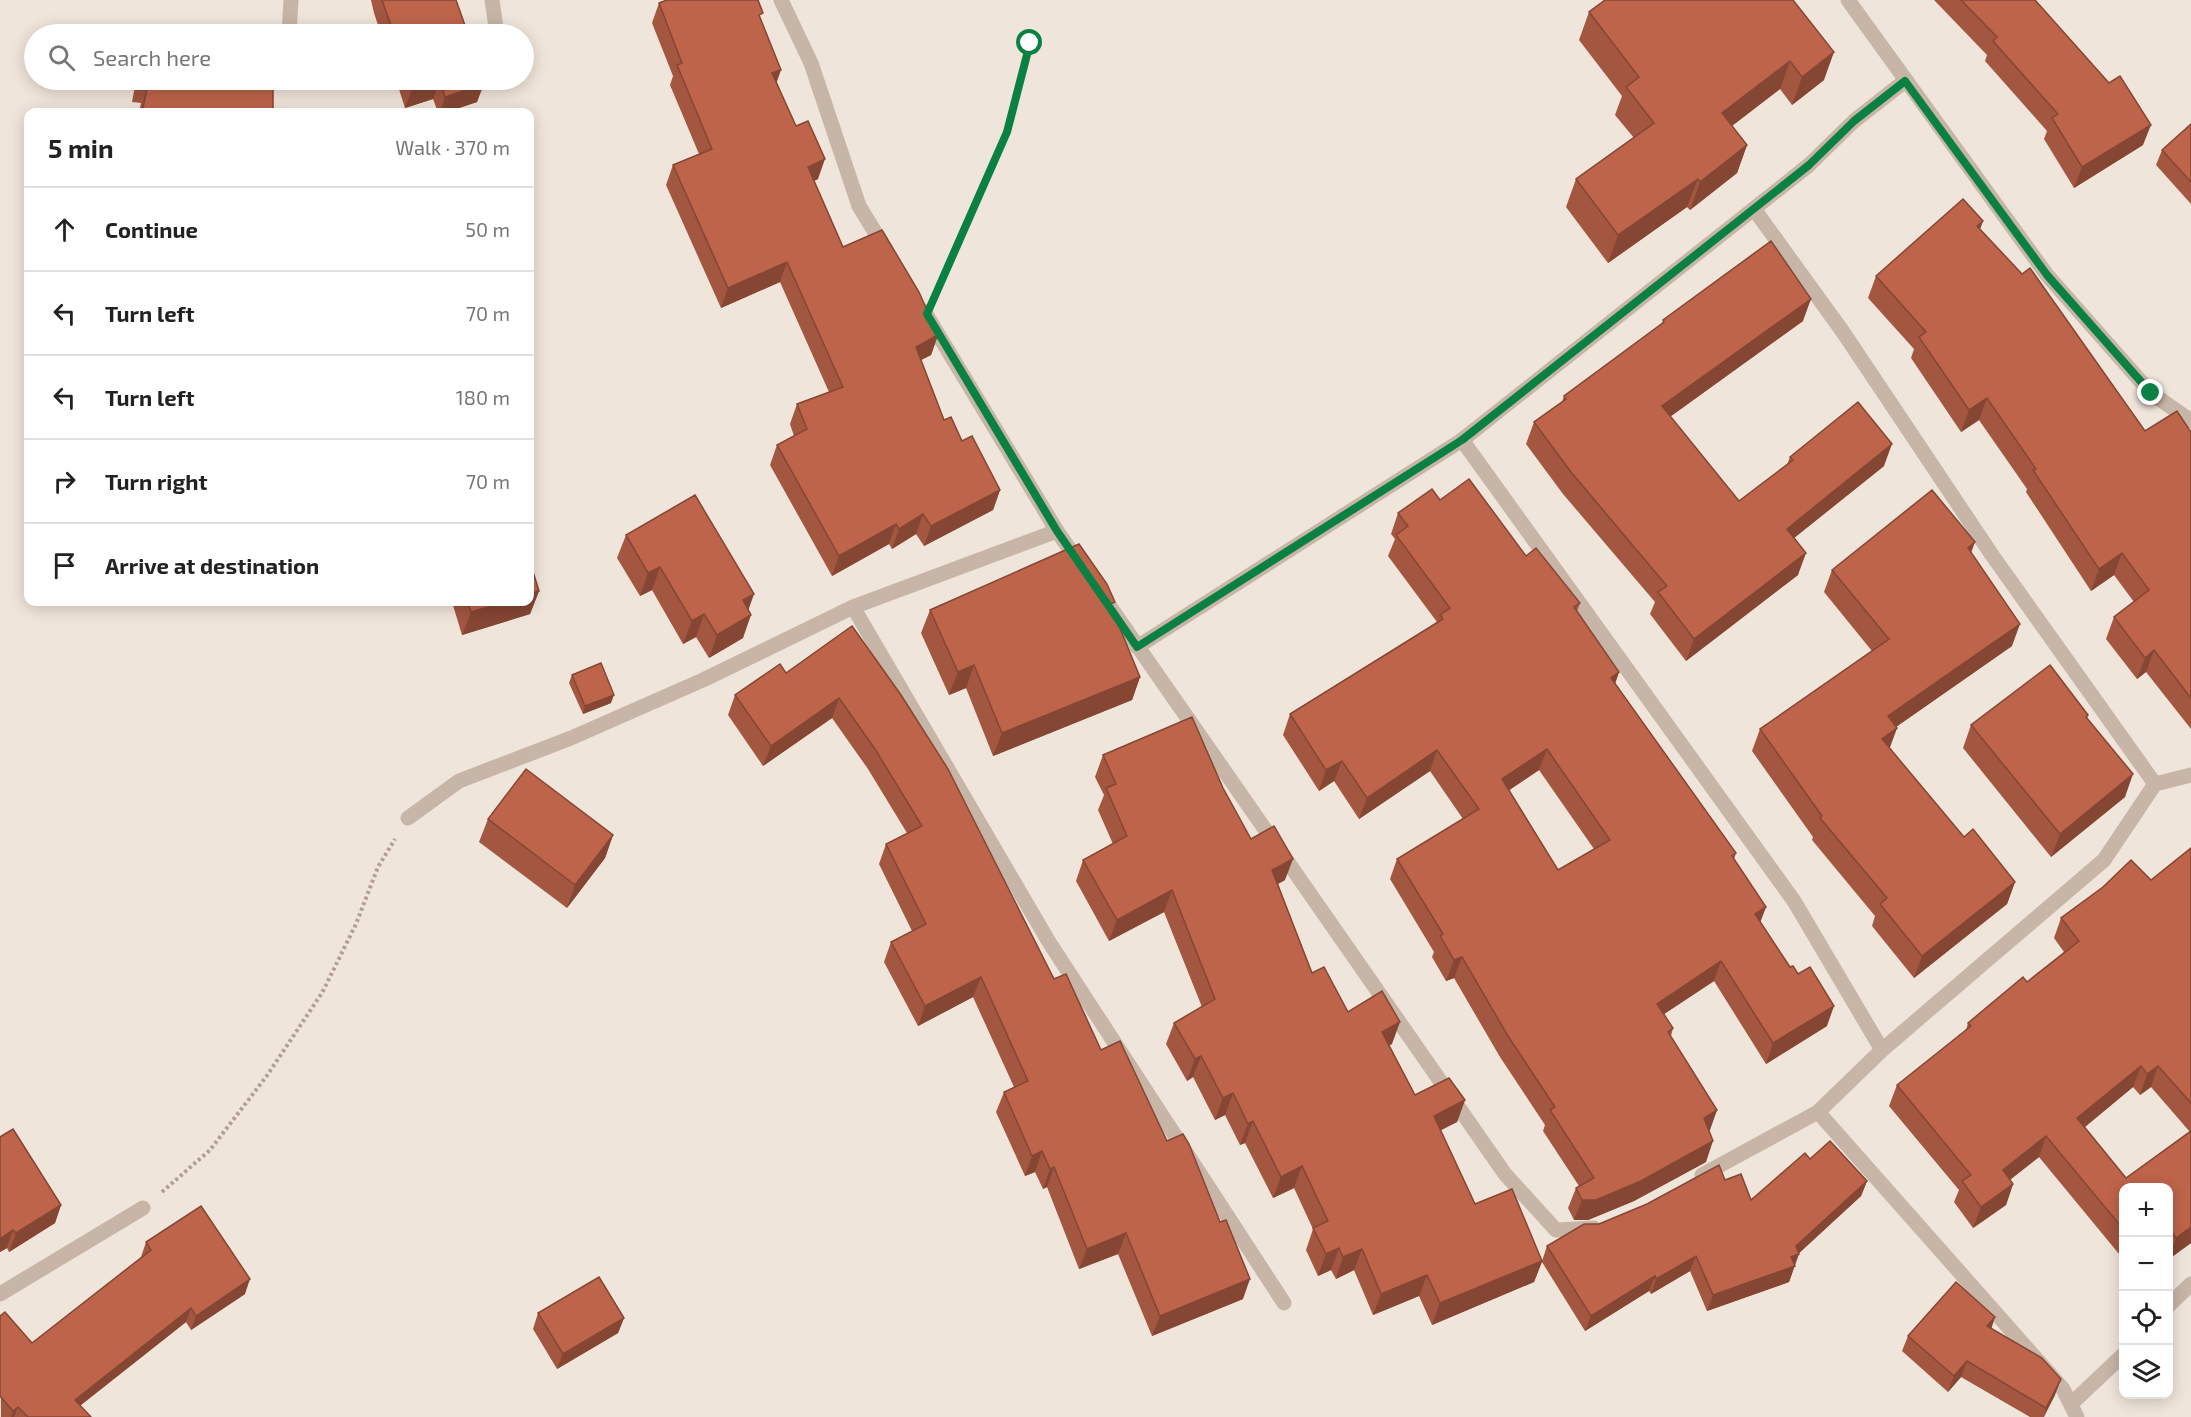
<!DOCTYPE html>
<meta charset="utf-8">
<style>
body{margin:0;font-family:"Exo 2",sans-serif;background:#f2f2f2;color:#222}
.controls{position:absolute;right:18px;bottom:18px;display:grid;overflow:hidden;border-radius:12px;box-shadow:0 3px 15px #0003}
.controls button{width:54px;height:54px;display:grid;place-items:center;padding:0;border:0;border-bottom:2px solid #e0e0e0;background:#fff;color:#222;font:30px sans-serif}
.stop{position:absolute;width:18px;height:18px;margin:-14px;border:4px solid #0b8043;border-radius:50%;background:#fff}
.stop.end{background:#0b8043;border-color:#fff;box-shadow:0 2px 6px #0008}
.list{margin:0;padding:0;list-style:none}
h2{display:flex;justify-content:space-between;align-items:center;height:78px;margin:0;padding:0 24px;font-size:26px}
h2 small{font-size:20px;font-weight:400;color:#767676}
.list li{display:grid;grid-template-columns:39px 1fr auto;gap:18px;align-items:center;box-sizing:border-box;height:84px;padding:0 24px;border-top:2px solid #e0e0e0}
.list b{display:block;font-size:22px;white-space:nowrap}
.list em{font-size:20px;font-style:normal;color:#767676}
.icon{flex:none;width:33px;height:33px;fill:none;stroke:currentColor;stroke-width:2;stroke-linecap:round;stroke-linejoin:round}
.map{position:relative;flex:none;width:2191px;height:1417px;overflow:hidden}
.search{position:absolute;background:#fff;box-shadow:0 3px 15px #0003;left:24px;top:24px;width:510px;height:66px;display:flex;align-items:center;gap:15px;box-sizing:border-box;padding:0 21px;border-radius:33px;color:#767676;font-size:22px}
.panel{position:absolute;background:#fff;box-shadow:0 3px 15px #0003;left:24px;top:108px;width:510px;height:498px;border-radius:12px}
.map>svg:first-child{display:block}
</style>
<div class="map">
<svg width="2191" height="1417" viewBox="0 0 2191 1417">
<rect width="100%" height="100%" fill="#f0e5da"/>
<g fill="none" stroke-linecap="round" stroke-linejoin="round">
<!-- path -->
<g stroke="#b29f91" stroke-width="4" stroke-dasharray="3 3" stroke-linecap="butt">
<polyline points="938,289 1007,132 1031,43"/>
<polyline points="162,1192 210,1150 266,1077 322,993 356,924 378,867 395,839"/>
</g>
<!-- minor -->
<g stroke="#c7b5a7" stroke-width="15">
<polyline points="492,0 497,34"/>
<polyline points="781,0 811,63 859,206 886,250"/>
<polyline points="1848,0 2047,275 2151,393 2191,421"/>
<polyline points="289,34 291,0"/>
<polyline points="1754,209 1843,332 1992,555 2155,784"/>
<polyline points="924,311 1057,531 1080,564"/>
<polyline points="1462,440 1794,901 1882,1050"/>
<polyline points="1104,598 1505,1174 1556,1230 1594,1228"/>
<polyline points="853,607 1049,942 1284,1303"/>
<polyline points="1137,647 1462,440 1809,165 1854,121 1905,81"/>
<polyline points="408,818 459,781 571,738 703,680 853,607 1057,531"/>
<polyline points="1818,1112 2063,1389 2077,1417"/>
<polyline points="1702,1175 1818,1112 1882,1050 2104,860 2155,784 2191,775"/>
<polyline points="0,1294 143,1208"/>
<polyline points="2168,1306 2191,1284"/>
<polyline points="2071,1404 2124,1354"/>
</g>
</g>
<!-- wall -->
<g fill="#a35640" fill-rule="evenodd">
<polygon points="371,0 456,0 468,34 381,34 374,13"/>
<polygon points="1793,0 1824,80 1792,105 1780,89 1732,126 1747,145 1737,173 1690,210 1687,207 1608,263 1566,207 1576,179 1634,138 1615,115 1622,96 1579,40 1589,12"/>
<polygon points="1934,0 2035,0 2143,145 2074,188 2044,139 2047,131 1985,61 1987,55"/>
<polygon points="659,3 761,19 777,83 818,179 814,181 843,247 938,335 931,355 921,360 944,420 1000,490 993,510 924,546 916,534 892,549 889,544 832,576 770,465 777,445 794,436 790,424 797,404 829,392 780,282 721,308 666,185 673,165 699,154 670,85 673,76 652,23"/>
<polygon points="136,80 273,80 273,112 139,112 141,103 132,102"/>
<polygon points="396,80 483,80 477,102 447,112 438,112 433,99 405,108"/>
<polygon points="2191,124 2191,204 2156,165 2162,150"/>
<polygon points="1983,221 1980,229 2145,431 2191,432 2191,729 2146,672 2137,679 2106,639 2114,617 2134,602 2114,575 2091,591 2026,492 2027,489 1979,420 1961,432 1911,358 1914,349 1868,298 1876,276"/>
<polygon points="1663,320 1803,321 1670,417 1739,501 1787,465 1790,457 1884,466 1794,538 1798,575 1686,661 1650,614 1655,602 1563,494 1526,444 1534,422 1562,402 1564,396 1662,324"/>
<path d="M 1440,500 L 1526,556 L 1580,603 L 1577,611 L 1619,672 L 1615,683 L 1736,853 L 1734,859 L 1766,907 L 1760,922 L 1827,1026 L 1766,1064 L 1714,981 L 1664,1014 L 1673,1028 L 1671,1036 L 1717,1110 L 1709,1131 L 1706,1162 L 1634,1201 L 1588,1220 L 1574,1220 L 1568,1208 L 1576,1188 L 1579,1186 L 1543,1131 L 1545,1125 L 1500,1057 L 1454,978 L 1446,981 L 1432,957 L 1434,952 L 1390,879 L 1397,859 L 1463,819 L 1430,771 L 1359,819 L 1334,781 L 1319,791 L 1283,735 L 1290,714 L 1437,622 L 1388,556 L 1395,539 L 1391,534 L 1398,513 ZM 1539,770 L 1594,849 L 1558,870 L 1509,790 Z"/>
<polygon points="626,535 748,610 743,638 709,658 696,637 683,644 652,590 640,596 617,558"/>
<polygon points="1971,553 2012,646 1896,727 1897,728 1889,748 1964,837 2015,882 2007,904 1914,978 1872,926 1875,916 1812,840 1813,837 1752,751 1760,729 1872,651 1824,592 1832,570"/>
<polygon points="539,591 530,614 462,635 452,602 530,602"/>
<polygon points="1112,609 1140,677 1132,700 993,756 966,688 949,695 921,633 930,610"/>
<polygon points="852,626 1054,979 1101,1050 1167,1141 1243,1299 1152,1336 1118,1254 1079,1269 1047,1187 1043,1189 1035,1172 1025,1176 996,1112 1004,1092 1014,1087 973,997 918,1026 884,962 891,942 912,931 879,864 886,844 907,833 868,769 832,718 763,766 728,715 735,695 786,673"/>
<polygon points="572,675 611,703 583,714 569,683"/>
<polygon points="2088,715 2087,719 2125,797 2051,857 1963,748 1971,725"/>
<polygon points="1103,755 1223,788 1251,839 1285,880 1278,884 1312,973 1348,1012 1392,1044 1389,1045 1415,1095 1465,1100 1457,1122 1440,1130 1475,1204 1542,1261 1547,1246 1599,1224 1725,1180 1751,1200 1810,1159 1867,1181 1861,1196 1799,1253 1789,1282 1707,1311 1690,1271 1651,1294 1649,1291 1585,1331 1542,1262 1534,1282 1432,1325 1419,1296 1373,1315 1354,1270 1336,1279 1331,1270 1318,1276 1306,1250 1313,1229 1294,1188 1273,1198 1245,1143 1240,1145 1225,1115 1215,1120 1193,1077 1187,1081 1166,1044 1174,1023 1202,1007 1164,912 1109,941 1076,881 1083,860 1113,844 1098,810 1104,795 1095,777"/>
<polygon points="488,819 613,835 605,858 567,908 479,842"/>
<path d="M 2191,848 L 2191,1243 L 2169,1259 L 2169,1188 L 2124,1188 L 2124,1260 L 2039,1157 L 2010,1179 L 2013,1184 L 2006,1205 L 1973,1228 L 1954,1202 L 1959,1190 L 1889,1106 L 1897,1085 L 1966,1030 L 1968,1023 L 2027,982 L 2064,952 L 2054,938 L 2061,918 L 2151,880 ZM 2133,1087 L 2140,1095 L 2151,1087 L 2190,1132 L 2126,1178 L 2085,1127 Z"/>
<polygon points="0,1137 61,1205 55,1223 9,1252 7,1248 0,1252"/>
<polygon points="146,1242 245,1294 191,1330 186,1322 80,1406 91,1417 1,1417 0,1316 32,1343 141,1258 141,1257"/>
<polygon points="538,1313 624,1318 618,1333 557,1369 533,1329"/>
<polygon points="1991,1328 2055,1395 2044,1417 2030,1417 1961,1377 1948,1392 1902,1351 1908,1336"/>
</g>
<!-- shaded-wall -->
<g fill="#854634">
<polygon points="1834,52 1824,80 1792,105 1802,77"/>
<polygon points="1790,61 1780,89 1712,141 1722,113"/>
<polygon points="781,70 774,90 772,73"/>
<polygon points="440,80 433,99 405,108 412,89"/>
<polygon points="484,84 477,102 447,112 440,112 445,97"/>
<polygon points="2151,125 2143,145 2074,188 2082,167"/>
<polygon points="1747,145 1737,173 1690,210 1700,182"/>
<polygon points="825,159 818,179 801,186 808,167"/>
<polygon points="1698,179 1687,207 1608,263 1618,235"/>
<polygon points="1983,221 1975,242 1977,226"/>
<polygon points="787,262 780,282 721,308 728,288"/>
<polygon points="1811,299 1803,321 1654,428 1662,406"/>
<polygon points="938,335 931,355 909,366 916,347"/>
<polygon points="1987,398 1979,420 1961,432 1969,410"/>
<polygon points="1892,444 1884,466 1779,550 1787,529"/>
<polygon points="1000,490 993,510 924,546 931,526"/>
<polygon points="923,514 916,534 892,549 899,529"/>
<polygon points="896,524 889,544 832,576 839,556"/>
<polygon points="1975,542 1967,564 1968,548"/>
<polygon points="1806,553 1798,575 1686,661 1694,639"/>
<polygon points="2122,553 2114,575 2091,591 2099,569"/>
<polygon points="660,567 652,590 640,596 648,573"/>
<polygon points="539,591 530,614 462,635 471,612 505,602 530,602 530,594"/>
<polygon points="754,594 746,617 743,600"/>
<polygon points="704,614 696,637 683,644 692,621"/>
<polygon points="751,615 743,638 709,658 717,635"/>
<polygon points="2020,624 2012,646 1880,738 1888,716"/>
<polygon points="2154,650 2146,672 2137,679 2145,658"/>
<polygon points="974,665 966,688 949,695 958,672"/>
<polygon points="1619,672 1612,693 1611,678"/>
<polygon points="1140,677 1132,700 993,756 1002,733"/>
<polygon points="614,695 611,703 583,714 585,706"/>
<polygon points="839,698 832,718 763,766 771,746"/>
<polygon points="1897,728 1889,750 1882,739"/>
<polygon points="1547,749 1539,770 1495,800 1502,779"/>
<polygon points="1437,750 1430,771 1359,819 1367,798"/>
<polygon points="1342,761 1334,781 1319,791 1326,770"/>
<polygon points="2133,774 2125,797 2051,857 2060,834"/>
<polygon points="613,835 605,858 567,908 575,885"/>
<polygon points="1293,859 1285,880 1264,891 1272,870"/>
<polygon points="2015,882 2007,904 1914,978 1922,956"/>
<polygon points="1172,890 1164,912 1109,941 1117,920"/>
<polygon points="1766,907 1758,928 1755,914"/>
<polygon points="1462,957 1454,978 1446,981 1454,960"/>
<polygon points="1721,961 1714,981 1649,1024 1657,1004"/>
<polygon points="981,977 973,997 918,1026 925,1006"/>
<polygon points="1834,1006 1827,1026 1766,1064 1773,1043"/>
<polygon points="1400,1022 1392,1044 1374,1053 1382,1032"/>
<polygon points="1201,1056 1193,1077 1187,1081 1195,1059"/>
<polygon points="2141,1066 2133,1087 2070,1139 2077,1118"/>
<polygon points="2158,1066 2151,1087 2140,1095 2147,1074"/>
<polygon points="1233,1093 1225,1115 1215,1120 1223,1098"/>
<polygon points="1465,1100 1457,1122 1426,1138 1434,1116"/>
<polygon points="1717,1110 1710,1130 1696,1138 1704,1118"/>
<polygon points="1253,1121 1245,1143 1240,1145 1248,1124"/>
<polygon points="2046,1136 2039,1157 1996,1191 2003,1170"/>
<polygon points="1713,1141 1706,1162 1634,1201 1588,1220 1574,1220 1582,1200"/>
<polygon points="1042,1151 1035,1172 1025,1176 1032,1156"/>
<polygon points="1302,1166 1294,1188 1273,1198 1281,1177"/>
<polygon points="1054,1167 1047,1187 1043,1189 1050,1169"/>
<polygon points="1867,1181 1861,1196 1797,1255 1799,1254 1789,1282 1707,1311 1713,1295 1796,1246"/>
<polygon points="2013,1184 2006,1205 1973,1228 1981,1207"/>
<polygon points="61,1205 55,1223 9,1252 16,1233"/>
<polygon points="2191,1227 2191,1243 2169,1259 2176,1238"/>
<polygon points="13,1230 7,1248 0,1252 0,1239"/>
<polygon points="1126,1233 1118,1254 1079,1269 1087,1249"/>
<polygon points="1339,1248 1331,1270 1318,1276 1326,1254"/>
<polygon points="1362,1249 1354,1270 1336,1279 1343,1257"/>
<polygon points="1696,1256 1690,1271 1651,1294 1656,1279"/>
<polygon points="1542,1261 1534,1282 1432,1325 1440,1303"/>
<polygon points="1427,1275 1419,1296 1373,1315 1381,1294"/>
<polygon points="1655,1276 1649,1291 1585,1331 1591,1316"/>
<polygon points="250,1279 245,1294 191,1330 196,1316"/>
<polygon points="1250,1279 1243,1299 1152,1336 1160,1316"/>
<polygon points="191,1308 186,1322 69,1414 75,1400"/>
<polygon points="1995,1317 1990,1333 1987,1326"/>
<polygon points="624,1318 618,1333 557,1369 563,1354"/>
<polygon points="1967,1361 1961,1377 1948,1392 1954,1376"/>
<polygon points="2061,1379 2055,1395 2043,1417 2046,1408"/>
<polygon points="18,1407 14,1417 11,1417 13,1411"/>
</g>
<!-- building -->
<g fill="#be644a" stroke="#854634" stroke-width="1.5" fill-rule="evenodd">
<polygon points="382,0 456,0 468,34 394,34"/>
<polygon points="667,0 758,0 763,13 759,15 781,70 772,73 796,126 808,121 825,159 808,167 843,247 882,230 919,292 938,335 916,347 944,420 951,417 962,441 972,436 1000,490 931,526 923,514 899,529 896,524 839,556 777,445 807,429 797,404 843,387 787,262 728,288 673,165 712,149 677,65 682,63 659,3"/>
<polygon points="1605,0 1793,0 1834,52 1802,77 1790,61 1722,113 1747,145 1700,182 1698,179 1618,235 1576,179 1654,123 1626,87 1639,77 1589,12"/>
<polygon points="1961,0 2035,0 2109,83 2120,76 2151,125 2082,167 2052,118 2058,114 1993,41 1997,37"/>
<polygon points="159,30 182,34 158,34"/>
<polygon points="145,80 273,80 273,112 142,112 149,80"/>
<polygon points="409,80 483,80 484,84 445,97 440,80 412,89"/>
<polygon points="2191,124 2191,182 2162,150"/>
<polygon points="1963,199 1983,221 1977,226 2022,274 2030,268 2145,431 2177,411 2191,432 2191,698 2154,650 2145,658 2114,617 2149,590 2122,553 2099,569 2033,470 2036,469 1987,398 1969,410 1919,337 1926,332 1876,276"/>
<polygon points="1771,241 1811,299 1662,406 1739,501 1793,460 1790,457 1858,402 1892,444 1787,529 1806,553 1694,639 1658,592 1667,586 1571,472 1534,422 1566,399 1564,396 1664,322 1663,320"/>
<path d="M 1469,479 L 1526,556 L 1536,548 L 1580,603 L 1574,607 L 1619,672 L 1611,678 L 1736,853 L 1732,856 L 1766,907 L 1755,914 L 1790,967 L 1793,966 L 1798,974 L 1810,967 L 1834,1006 L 1773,1043 L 1721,961 L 1657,1004 L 1673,1028 L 1668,1032 L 1717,1110 L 1704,1118 L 1713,1141 L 1641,1181 L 1596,1200 L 1582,1200 L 1576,1188 L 1594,1178 L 1550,1110 L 1555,1107 L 1508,1036 L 1462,957 L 1454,960 L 1440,936 L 1443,934 L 1397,859 L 1479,809 L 1437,750 L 1367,798 L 1342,761 L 1326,770 L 1290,714 L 1443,619 L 1440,615 L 1450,608 L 1396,535 L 1408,526 L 1398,513 L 1432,489 L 1440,500 ZM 1547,749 L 1610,840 L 1558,870 L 1502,779 Z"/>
<polygon points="1932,490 1975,542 1968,548 2020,624 1888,716 1897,728 1882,739 1964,837 1973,829 2015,882 1922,956 1880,904 1887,898 1820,818 1822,816 1760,729 1889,639 1832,570"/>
<polygon points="695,495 754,594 743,600 751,615 717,635 704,614 692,621 660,567 648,573 626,535"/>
<polygon points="1079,544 1107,584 1115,602 1110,604 1140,677 1002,733 974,665 958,672 930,610"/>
<polygon points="530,562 539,591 530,594"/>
<polygon points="467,602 505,602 471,612"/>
<polygon points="852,626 901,695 948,769 1054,979 1066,974 1101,1050 1120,1041 1167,1141 1183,1134 1189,1144 1220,1222 1226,1220 1250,1279 1160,1316 1126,1233 1087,1249 1054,1167 1050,1169 1042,1151 1032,1156 1004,1092 1028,1081 981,977 925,1006 891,942 926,924 886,844 922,826 875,749 839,698 771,746 735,695 780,664 786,673"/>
<polygon points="601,663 614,695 585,706 572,675"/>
<polygon points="2050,665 2088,715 2086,717 2133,774 2060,834 1971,725"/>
<polygon points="1192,717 1223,788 1251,839 1274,826 1293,859 1272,870 1312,973 1324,967 1348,1012 1382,991 1400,1022 1382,1032 1415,1095 1449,1078 1465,1100 1434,1116 1475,1204 1512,1189 1542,1261 1440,1303 1427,1275 1381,1294 1362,1249 1343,1257 1339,1248 1326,1254 1313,1228 1328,1221 1302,1166 1281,1177 1253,1121 1248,1124 1233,1093 1223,1098 1201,1056 1195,1059 1174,1023 1215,999 1172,890 1117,920 1083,860 1127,836 1106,788 1116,784 1103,755"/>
<polygon points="526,769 613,835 575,885 488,819"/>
<polygon points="2191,848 2191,1103 2158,1066 2147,1074 2141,1066 2077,1118 2126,1178 2191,1131 2191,1227 2176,1238 2172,1232 2169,1235 2169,1188 2124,1188 2124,1230 2046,1136 2003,1170 2013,1184 1981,1207 1962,1181 1971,1175 1897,1085 1971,1026 1968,1023 2023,977 2027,982 2079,941 2061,918 2103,887 2131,860 2151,880"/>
<polygon points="13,1129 61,1205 16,1233 13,1230 0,1239 0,1137"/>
<polygon points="1830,1141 1867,1181 1796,1246 1799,1254 1791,1257 1795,1266 1713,1295 1696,1256 1656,1279 1655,1276 1591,1316 1547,1246 1584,1224 1599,1224 1647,1204 1719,1165 1725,1180 1741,1174 1751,1200 1805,1153 1810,1159"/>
<polygon points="201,1206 250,1279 196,1316 191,1308 75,1400 91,1417 28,1417 18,1407 13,1411 0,1396 0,1316 5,1312 32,1343 151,1250 146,1242"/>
<polygon points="599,1277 624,1318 563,1354 538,1313"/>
<polygon points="1956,1282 1995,1317 1987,1326 2042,1358 2061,1379 2046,1408 1967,1361 1954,1376 1908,1336"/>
</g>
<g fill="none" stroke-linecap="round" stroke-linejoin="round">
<!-- route -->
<polyline stroke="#0b8043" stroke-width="8" points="1030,43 1007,132 927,314 1057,531 1137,647 1462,440 1809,165 1854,121 1905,81 2047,275 2151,393"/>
</g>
</svg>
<div class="controls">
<button>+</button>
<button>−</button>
<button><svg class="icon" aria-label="locate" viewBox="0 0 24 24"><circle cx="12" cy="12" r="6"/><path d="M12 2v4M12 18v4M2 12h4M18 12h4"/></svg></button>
<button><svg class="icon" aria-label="layers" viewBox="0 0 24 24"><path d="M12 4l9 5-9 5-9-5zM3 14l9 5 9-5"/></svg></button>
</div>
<div class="stop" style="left:1030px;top:43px"></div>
<div class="stop end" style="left:2151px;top:393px"></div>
<div class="search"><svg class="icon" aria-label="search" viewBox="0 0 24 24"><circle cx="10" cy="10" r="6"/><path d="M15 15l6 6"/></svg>Search here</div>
<section class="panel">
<h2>5 min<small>Walk · 370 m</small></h2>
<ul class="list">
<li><svg class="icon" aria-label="ahead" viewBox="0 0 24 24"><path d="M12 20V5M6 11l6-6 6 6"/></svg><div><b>Continue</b></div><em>50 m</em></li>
<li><svg class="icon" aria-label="left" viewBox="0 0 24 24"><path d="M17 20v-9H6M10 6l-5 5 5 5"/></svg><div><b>Turn left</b></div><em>70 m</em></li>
<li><svg class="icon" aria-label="left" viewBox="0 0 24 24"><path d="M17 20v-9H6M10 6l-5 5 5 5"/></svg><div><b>Turn left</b></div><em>180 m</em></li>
<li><svg class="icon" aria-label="right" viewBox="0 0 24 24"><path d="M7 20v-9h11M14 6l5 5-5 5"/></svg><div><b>Turn right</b></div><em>70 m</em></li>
<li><svg class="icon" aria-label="arrive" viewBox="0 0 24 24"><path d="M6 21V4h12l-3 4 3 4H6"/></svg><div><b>Arrive at destination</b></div></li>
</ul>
</section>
</div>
